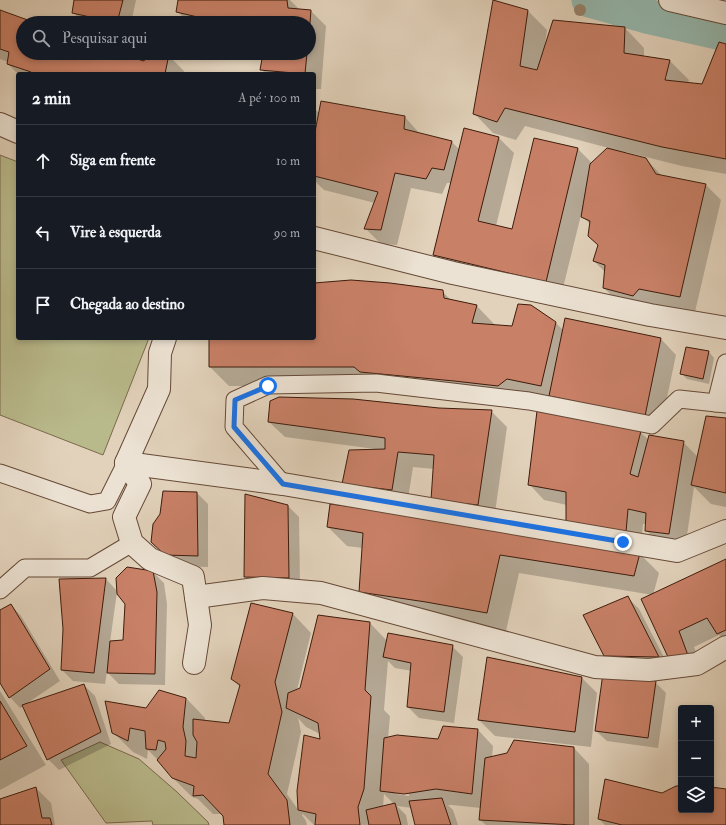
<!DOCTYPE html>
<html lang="pt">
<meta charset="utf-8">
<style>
body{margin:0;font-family:"IM FELL Double Pica",serif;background:#20242c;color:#f1f3f6}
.controls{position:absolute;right:12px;bottom:12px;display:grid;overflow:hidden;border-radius:4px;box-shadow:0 2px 6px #0003}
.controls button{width:36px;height:36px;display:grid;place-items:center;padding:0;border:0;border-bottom:1px solid #363941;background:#171b24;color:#f1f3f6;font:20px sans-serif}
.stop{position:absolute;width:12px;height:12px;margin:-9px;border:3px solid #1a73e8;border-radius:50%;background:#fff}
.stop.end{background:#1a73e8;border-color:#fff;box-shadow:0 1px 4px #0008}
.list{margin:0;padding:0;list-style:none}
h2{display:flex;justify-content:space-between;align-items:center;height:52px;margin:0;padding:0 16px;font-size:17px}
h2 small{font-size:13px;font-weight:400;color:#9ea1a6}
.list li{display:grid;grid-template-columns:26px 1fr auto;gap:12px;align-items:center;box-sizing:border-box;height:72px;padding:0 16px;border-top:1px solid #363941}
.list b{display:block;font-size:15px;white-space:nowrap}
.list em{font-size:13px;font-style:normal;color:#9ea1a6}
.icon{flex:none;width:22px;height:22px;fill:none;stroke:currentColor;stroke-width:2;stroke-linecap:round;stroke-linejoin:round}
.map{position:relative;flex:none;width:726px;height:825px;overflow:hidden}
.search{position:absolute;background:#171b24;box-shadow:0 2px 6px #0003;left:16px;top:16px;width:300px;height:44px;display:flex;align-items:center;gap:10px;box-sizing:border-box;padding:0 14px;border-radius:22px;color:#9ea1a6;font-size:15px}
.panel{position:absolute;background:#171b24;box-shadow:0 2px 6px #0003;left:16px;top:72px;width:300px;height:268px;border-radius:4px}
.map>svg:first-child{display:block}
</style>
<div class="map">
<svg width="726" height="825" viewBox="0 0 726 825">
<rect width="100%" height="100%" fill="#e2d2bb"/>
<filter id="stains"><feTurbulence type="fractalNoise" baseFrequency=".005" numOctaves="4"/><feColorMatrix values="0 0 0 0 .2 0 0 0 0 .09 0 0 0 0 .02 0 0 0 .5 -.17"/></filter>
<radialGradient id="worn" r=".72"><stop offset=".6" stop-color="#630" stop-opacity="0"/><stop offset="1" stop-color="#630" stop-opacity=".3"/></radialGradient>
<!-- green -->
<g fill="#b9ba8c" stroke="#7b6a4c">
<polygon points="0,155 18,162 18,338 149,338 103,455 0,415"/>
<polygon points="100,742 139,759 177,792 208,822 209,825 153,825 152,821 106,823 61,760"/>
</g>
<!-- shadow -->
<g fill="#0003" fill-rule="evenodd">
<polygon points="76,0 136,0 131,23 83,23 73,12"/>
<polygon points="179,0 290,0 300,10 311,11 326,26 321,89 314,89 314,74 266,74 261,69 264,53 309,53 309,23 189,23 178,12"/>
<path d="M 494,1 L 528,11 L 547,30 L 545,44 L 546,45 L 553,21 L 625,28 L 644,48 L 644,57 L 670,61 L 689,80 L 688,83 L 702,85 L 726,45 L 726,174 L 682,166 L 626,152 L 626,154 L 646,159 L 662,176 L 706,185 L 721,200 L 695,312 L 655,305 L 648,311 L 620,304 L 604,288 L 606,273 L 594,261 L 599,246 L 589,236 L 590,224 L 581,215 L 561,296 L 450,270 L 434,255 L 452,183 L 447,183 L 442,194 L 411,188 L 397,245 L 381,244 L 365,228 L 375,203 L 324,190 L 314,180 L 314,108 L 319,113 L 405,117 L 420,134 L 451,141 L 460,150 L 498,137 L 514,153 L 496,226 L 513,230 L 535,139 L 578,149 L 592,163 L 609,148 L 525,126 L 516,140 L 493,133 L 474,113 ZM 665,75 L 667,75 L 664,85 Z"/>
<polygon points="0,11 33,23 23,23 23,53 114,53 145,63 148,53 163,53 168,55 184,71 183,74 18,74 8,64 8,62 0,59"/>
<polygon points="236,53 252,53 251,55"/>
<polygon points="314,284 442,291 452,301 476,305 495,325 495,326 513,328 555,322 564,331 566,319 661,339 676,355 660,431 566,411 374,386 229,386 210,367 210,338 314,338"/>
<polygon points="687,348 709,352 714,358 709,384 687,379 681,373"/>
<polygon points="491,411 507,427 494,520 447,516 434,469 413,467 407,505 359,500 375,449 285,437 269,422"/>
<polygon points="726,419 726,507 711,504 694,487 685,549 661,546 646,530 646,524 643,524 641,547 567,505 544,500 529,484 640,432 649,440 683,442 698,457"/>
<polygon points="197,493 208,504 208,567 177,566 163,552"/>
<polygon points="288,506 299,517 300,588 256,587 245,576"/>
<polygon points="328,527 640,554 659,573 653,595 519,573 506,631 446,620 360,592 363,548 347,546"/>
<polygon points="726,560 726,642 719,635 694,647 704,673 685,672 642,600"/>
<path d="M 153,572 L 164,583 L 167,604 L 165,685 L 119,684 L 107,672 L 105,684 L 73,681 L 62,670 L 64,629 L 60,580 L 106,579 L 117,591 ZM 117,592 L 126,604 L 124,640 L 110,642 Z"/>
<polygon points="628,598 639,609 669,667 616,666 605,655"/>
<polygon points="11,605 21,616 60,681 26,704 84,685 95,696 111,744 59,770 48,759 24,706 20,708 10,697 0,681 0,612"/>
<path d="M 292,613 L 311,633 L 297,690 L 301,688 L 370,623 L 387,641 L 452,646 L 463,657 L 454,723 L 419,718 L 408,707 L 412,671 L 395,668 L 388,661 L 384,710 L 390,716 L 388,738 L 439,740 L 478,730 L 493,746 L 492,757 L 574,748 L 589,764 L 589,825 L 486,825 L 480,820 L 481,808 L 452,805 L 448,805 L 453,810 L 458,825 L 416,825 L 412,808 L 397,806 L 406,815 L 408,825 L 314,825 L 303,814 L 302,815 L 306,821 L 307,825 L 225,825 L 224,816 L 222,814 L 213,814 L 198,799 L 192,797 L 173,778 L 158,760 L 148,750 L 147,759 L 133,752 L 113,732 L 146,710 L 186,698 L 205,718 L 205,722 L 230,724 L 240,687 L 232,679 ZM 298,718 L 306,727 L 320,734 L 321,740 L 298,791 L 299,811 L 287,794 L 301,732 ZM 396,792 L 409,794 L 409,796 L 396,794 ZM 384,794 L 394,804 L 383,807 Z"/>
<polygon points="582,678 597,693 591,747 495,736 479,720"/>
<polygon points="655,682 666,693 658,748 607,741 596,731"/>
<polygon points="0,691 46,765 0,790"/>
<polygon points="681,787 681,810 711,810 711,788 726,790 726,825 605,825 599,819"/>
<polygon points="36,788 51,803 55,825 0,825 0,800"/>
</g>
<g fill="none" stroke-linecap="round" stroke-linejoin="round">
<!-- canal -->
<g stroke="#95b8ae" stroke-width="35">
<polyline points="589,0 639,14"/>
<polyline points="646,16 726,34"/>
</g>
</g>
<!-- building -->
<g fill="#c88067" stroke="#3d1b0b">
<polygon points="74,0 123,0 117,23 72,13"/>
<polygon points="178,0 287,0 288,8 311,10 309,35 309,23 214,23 215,21 176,12"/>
<polygon points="493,0 528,10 520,66 537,70 553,20 625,27 624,53 670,60 665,80 702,84 719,42 726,44 726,159 662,147 505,108 497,122 473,114"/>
<polygon points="0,10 36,23 23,23 23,53 118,53 144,61 147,53 166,53 169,54 165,74 30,74 31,72 7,64 9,52 0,49"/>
<polygon points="263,53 307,53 305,74 260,70"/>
<polygon points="321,101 405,116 404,129 452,141 444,170 432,168 426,179 395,173 381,230 364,229 378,192 314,176 314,137"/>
<polygon points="464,128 499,137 478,221 512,229 534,138 578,148 546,282 433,255"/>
<polygon points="607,148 646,158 656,174 706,184 680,297 639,289 633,296 603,288 605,265 593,261 598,245 588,236 590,221 581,217 590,164"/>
<polygon points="351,280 390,283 443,290 444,298 477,305 472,323 512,326 518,304 531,305 556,322 541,386 507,379 498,386 454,381 360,372 354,367 209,367 209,338 314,338 314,283"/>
<polygon points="565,318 661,338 645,416 549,396"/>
<polygon points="686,347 709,351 703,379 680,374"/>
<polygon points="279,397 353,399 439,408 492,410 478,505 431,500 434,455 398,452 392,490 342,484 349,450 385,449 385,438 268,422 270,401"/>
<polygon points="537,411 641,431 630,474 638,477 649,435 684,441 669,534 645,531 646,513 628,509 626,532 566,525 566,492 528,485"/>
<polygon points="706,416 726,418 726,493 691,485"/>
<polygon points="163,491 197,492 198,556 165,555 151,542 153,524 160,514"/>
<polygon points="245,494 288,505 289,578 244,577"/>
<polygon points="330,504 497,525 640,553 634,576 500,555 487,613 426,602 359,592 363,533 327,527"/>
<polygon points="726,559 726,630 717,634 707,618 679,631 689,658 668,657 641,599"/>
<polygon points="127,567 153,571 157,592 155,674 107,673 110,641 123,640 125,604 117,594 116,578"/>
<polygon points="106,578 94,673 61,670 63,629 59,579"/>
<polygon points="628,596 659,657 604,656 583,615"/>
<polygon points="251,603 293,613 275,682 282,712 268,774 287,800 290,825 224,825 223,816 203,795 193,796 194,786 172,778 157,760 166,749 165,742 158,740 156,750 146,749 145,731 130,728 128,741 112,733 105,701 146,708 159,690 186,698 183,727 186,741 185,756 196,758 197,742 193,735 193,719 229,723 240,685 231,679"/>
<polygon points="11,604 50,669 9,698 0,683 0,610"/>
<polygon points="318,615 370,622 365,690 371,696 364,789 358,807 360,825 315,825 316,814 298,810 297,791 304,735 320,739 318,723 286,708 288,693 300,688"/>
<polygon points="388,633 453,645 444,712 407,707 411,663 383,657"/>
<polygon points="487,657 582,677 575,732 478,720"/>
<polygon points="603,673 656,681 648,738 595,731"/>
<polygon points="84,684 101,732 47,760 22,705"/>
<polygon points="0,701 27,746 0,760"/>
<polygon points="443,726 478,729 472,794 436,789 404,794 380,791 384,738 397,735 438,739"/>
<polygon points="514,740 574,747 574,825 479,820 485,758 507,753"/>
<polygon points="605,779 662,793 676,786 681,786 681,810 711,810 711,787 726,789 726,825 622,825 598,819"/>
<polygon points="36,787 42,818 50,818 52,825 0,825 0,799"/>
<polygon points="442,798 451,825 415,825 409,801"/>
<polygon points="395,803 401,825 369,825 366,810"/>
</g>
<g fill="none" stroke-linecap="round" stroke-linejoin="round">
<defs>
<g id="lane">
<polyline points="716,403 726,363"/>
<polyline points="0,473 90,504 107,501 126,463"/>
<polyline points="283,484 234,427 235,400 268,385 376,383 529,401 652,425 679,399 726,404"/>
<polyline points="0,590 25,568 90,568 132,543"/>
</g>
<g id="street">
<polyline points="670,0 726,13"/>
<polyline points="0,124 18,132"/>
<polyline points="314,238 453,273 650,315 726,328"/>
<polyline points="165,338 160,353 159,389 126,463 140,484 124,517 132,543 150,559 193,577 200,625 194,663"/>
<polyline points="126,463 283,484 677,551 726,531"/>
<polyline points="196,597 263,588 321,593 595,667 649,670 697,664 726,647"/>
</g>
</defs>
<!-- lane casing -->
<use href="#lane" stroke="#664937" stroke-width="19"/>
<!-- street casing -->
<use href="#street" stroke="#664937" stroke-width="24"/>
<!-- lane -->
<use href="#lane" stroke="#ece2d3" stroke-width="17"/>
<!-- street -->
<use href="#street" stroke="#ece2d3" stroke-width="22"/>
</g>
<!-- trees -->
<circle fill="#98836c" cx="580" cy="10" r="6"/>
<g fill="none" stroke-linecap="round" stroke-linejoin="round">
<!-- route -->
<polyline stroke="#1a73e8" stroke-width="5" points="268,386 235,400 234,427 283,484 623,542"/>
</g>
<rect width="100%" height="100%" filter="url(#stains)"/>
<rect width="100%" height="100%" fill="url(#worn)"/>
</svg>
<div class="controls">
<button>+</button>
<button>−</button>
<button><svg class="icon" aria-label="layers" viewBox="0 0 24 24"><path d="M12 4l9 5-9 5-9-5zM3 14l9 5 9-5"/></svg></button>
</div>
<div class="stop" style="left:268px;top:386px"></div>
<div class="stop end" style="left:623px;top:542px"></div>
<div class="search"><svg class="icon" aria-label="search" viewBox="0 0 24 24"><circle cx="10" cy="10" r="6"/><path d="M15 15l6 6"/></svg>Pesquisar aqui</div>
<section class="panel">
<h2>2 min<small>A pé · 100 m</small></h2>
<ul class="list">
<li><svg class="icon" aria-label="ahead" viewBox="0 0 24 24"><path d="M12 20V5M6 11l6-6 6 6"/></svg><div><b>Siga em frente</b></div><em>10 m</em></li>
<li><svg class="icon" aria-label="left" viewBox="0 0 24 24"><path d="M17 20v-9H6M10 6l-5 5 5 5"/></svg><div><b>Vire à esquerda</b></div><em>90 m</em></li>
<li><svg class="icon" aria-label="arrive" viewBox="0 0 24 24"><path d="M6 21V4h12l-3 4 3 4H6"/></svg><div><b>Chegada ao destino</b></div></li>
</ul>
</section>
</div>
